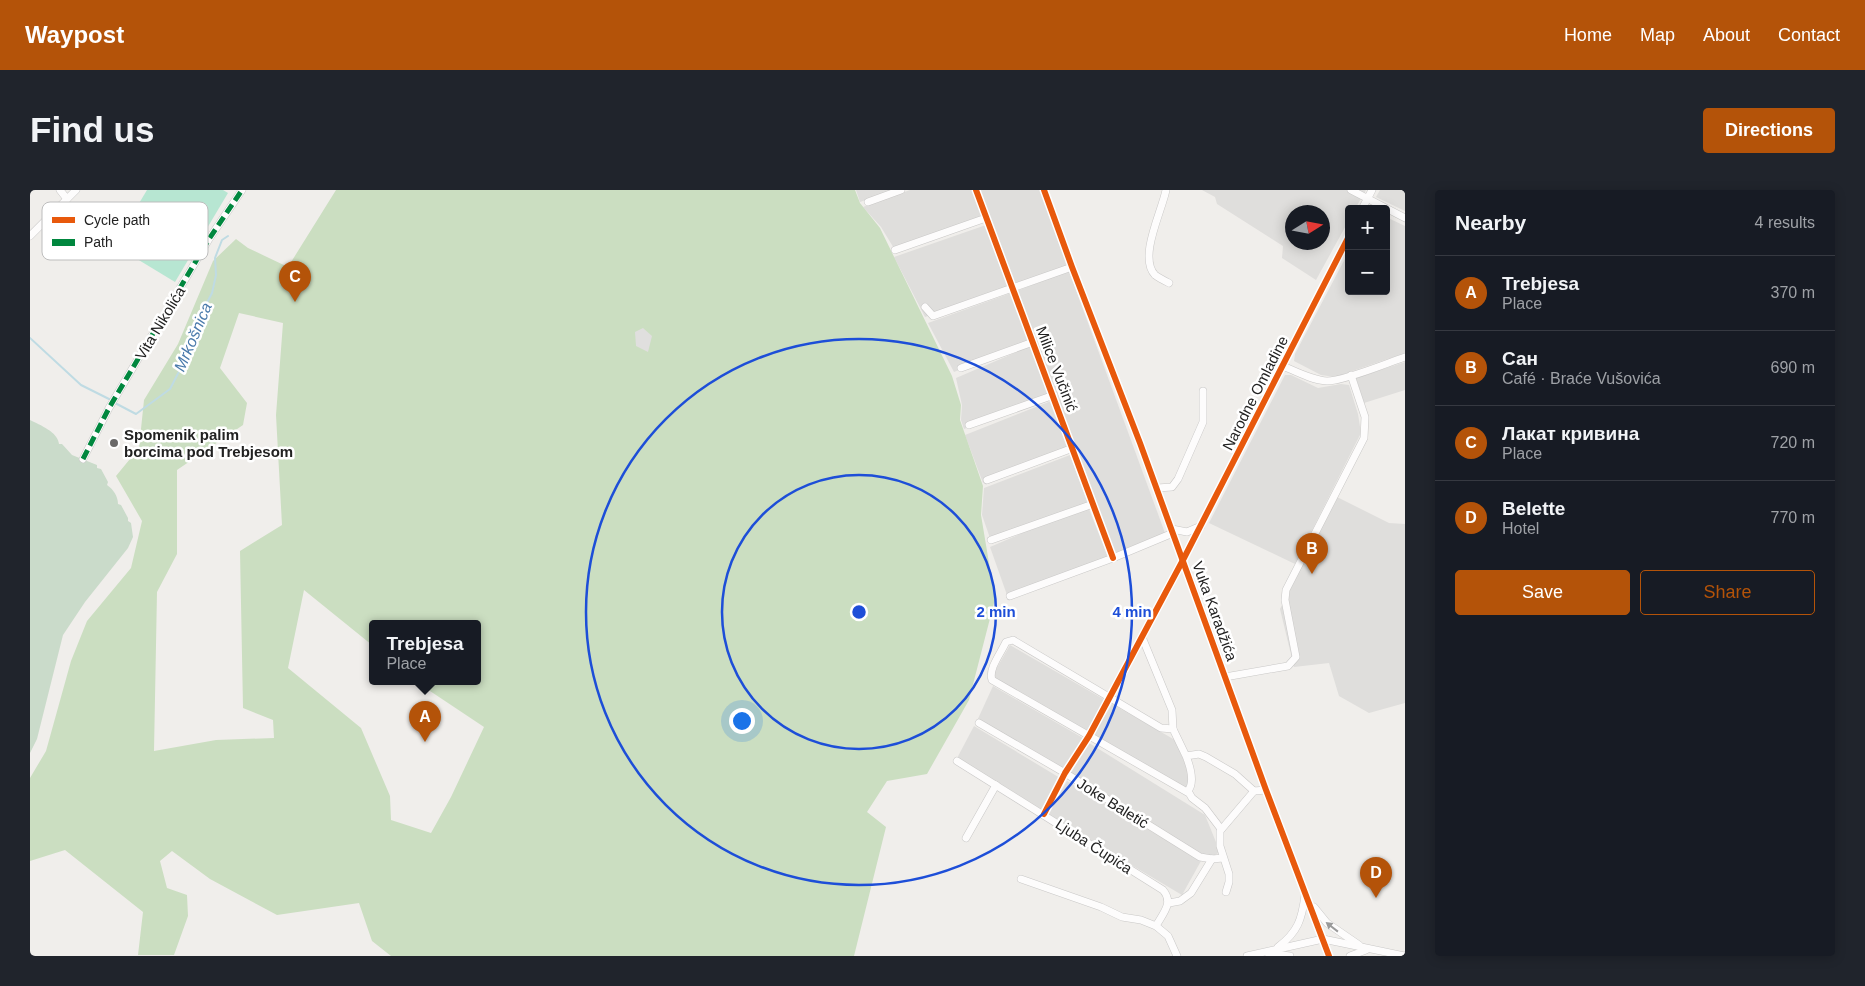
<!DOCTYPE html>
<meta charset="utf-8">
<style>
body{margin:0;font-family:Arial,sans-serif;background:#20242c;color:#f1f3f6}
.controls{position:absolute;right:15px;top:15px;display:grid;overflow:hidden;border-radius:5px;box-shadow:0 2px 12px #0003}
.controls button{width:45px;height:45px;display:grid;place-items:center;padding:0;border:0;border-bottom:1px solid #363941;background:#171b24;color:#f1f3f6;font:25px sans-serif}
.compass{position:absolute;left:1255px;top:15px;width:45px;height:45px;border-radius:50%;background:#171b24;box-shadow:0 2px 12px #0003;rotate:79deg}
.you{position:absolute;left:711px;top:530px;width:18px;height:18px;margin:-12px;border:4px solid #fff;border-radius:50%;background:#1a73e8;box-shadow:0 0 0 8px #1a73e833}
.badge{display:grid;place-items:center;width:32px;height:32px;border-radius:50%;background:#b45309;color:#fff;font-size:16px;font-weight:700}
.pin{position:absolute;translate:-50% -41px;filter:drop-shadow(0 1px 2px #0008)}
.pin::after{content:'';position:absolute;top:26px;width:18px;height:15px;background:inherit;clip-path:polygon(0 0,100% 0,50% 100%)}
.popup{position:absolute;left:339px;top:430px;width:112px;height:65px;box-sizing:border-box;display:grid;place-content:center;border-radius:5px;background:#171b24;filter:drop-shadow(0 1px 4px #0005);font-size:16px;white-space:nowrap;color:#9ea1a6}
.popup b{font-size:19px;color:#f1f3f6}
.popup::after{content:'';position:absolute;left:50%;top:100%;margin-left:-10px;border:10px solid transparent;border-top-color:#171b24}
.list{margin:0;padding:0;list-style:none}
h2{display:flex;justify-content:space-between;align-items:center;height:65px;margin:0;padding:0 20px;font-size:21px}
h2 small{font-size:16px;font-weight:400;color:#9ea1a6}
.list li{display:grid;grid-template-columns:32px 1fr auto;gap:15px;align-items:center;box-sizing:border-box;height:75px;padding:0 20px;border-top:1px solid #363941}
.list b{display:block;font-size:19px;white-space:nowrap}
.list p{margin:0;font-size:16px;white-space:nowrap;color:#9ea1a6}
.list em{font-size:16px;font-style:normal;color:#9ea1a6}
.actions{display:flex;gap:10px;padding:15px 20px}
.actions a{flex:1;padding:11px 0;border:1px solid #b45309;border-radius:5px;text-align:center;font-size:18px;color:#b45309}
.actions .main{background:#b45309;color:#fff}
.map{position:relative;flex:none;width:1375px;height:766px;overflow:hidden;border-radius:5px}
header{display:flex;align-items:center;gap:30px;box-sizing:border-box;height:70px;padding:0 25px;background:#b45309;color:#fff}
header strong{font-size:24px}
nav{display:flex;gap:28px;margin-inline-start:auto;font-size:18px}
.intro{display:flex;align-items:center;justify-content:space-between;box-sizing:border-box;height:120px;padding:0 30px}
h1{margin:0;font-size:35px}
.button{padding:12px 22px;border-radius:5px;background:#b45309;color:#fff;font-size:18px;font-weight:700}
main{display:flex;gap:30px;padding:0 30px}
aside{flex:1;background:#171b24;border-radius:5px;box-shadow:0 2px 12px #0003}
.map>svg:first-child{display:block}
</style>
<header>
<strong>Waypost</strong>
<nav><a>Home</a><a>Map</a><a>About</a><a>Contact</a></nav>
</header>
<div class="intro"><h1>Find us</h1><a class="button">Directions</a></div>
<main>
<div class="map">
<svg width="1375" height="766" viewBox="0 0 1375 766">
<rect width="100%" height="100%" fill="#f0eeeb"/>
<!-- residential -->
<g fill="#dfdedc" fill-rule="evenodd">
<polygon points="826,0 864,0 830,12"/>
<polygon points="880,0 943,0 953,28 865,60 851,37 833,17"/>
<polygon points="950,0 1010,0 1038,76 985,96"/>
<path d="M 1172,0 L 1336,0 L 1325,19 L 1319,19 L 1319,30 L 1286,90 L 1252,68 L 1253,56 L 1187,14 L 1185,7 ZM 1262,22 L 1292,22 L 1292,52 L 1262,52 Z"/>
<polygon points="1350,0 1375,0 1375,21 1346,7"/>
<polygon points="1356,27 1375,36 1375,163 1305,187 1291,185 1264,171 1265,164 1319,61 1319,101 1356,101"/>
<polygon points="956,35 980,97 895,127 864,67"/>
<polygon points="1039,81 1135,343 1085,363 987,101"/>
<polygon points="981,103 999,151 924,182 898,133"/>
<polygon points="1001,156 1019,205 934,239 931,230 932,215 926,188"/>
<polygon points="1375,172 1375,200 1334,213 1326,188"/>
<polygon points="1255,185 1261,185 1288,198 1311,194 1319,195 1328,224 1331,243 1265,374 1179,333"/>
<polygon points="1021,211 1038,259 953,293 935,245"/>
<polygon points="1040,265 1058,313 961,351 952,325 954,298"/>
<polygon points="1307,307 1359,333 1375,334 1375,513 1339,523 1309,506 1299,473 1264,477 1250,419"/>
<polygon points="1059,319 1078,367 977,405 960,357 997,341"/>
<polygon points="980,455 1075,510 1056,544 961,488"/>
<polygon points="963,496 1053,548 1033,582 946,533"/>
<polygon points="1082,514 1145,550 1163,592 1156,605 1062,547"/>
<polygon points="944,536 1030,588 1010,621 925,572"/>
<polygon points="1059,553 1175,625 1190,662 1178,669 1039,586"/>
<polygon points="1037,591 1171,671 1152,705 1017,625"/>
</g>
<!-- forest -->
<path fill="#cbdec1" fill-rule="evenodd" d="M 306,0 L 825,0 L 830,13 L 850,38 L 922,186 L 931,215 L 930,230 L 953,296 L 951,325 L 965,409 L 939,510 L 897,584 L 857,591 L 837,622 L 856,637 L 824,766 L 361,766 L 342,751 L 329,713 L 247,725 L 180,689 L 142,661 L 130,671 L 137,698 L 157,705 L 158,726 L 144,765 L 108,765 L 113,722 L 35,660 L 0,671 L 0,588 L 16,561 L 41,471 L 57,431 L 101,378 L 112,331 L 86,286 L 109,258 L 114,210 L 148,154 L 183,71 L 206,49 L 218,58 L 258,77 ZM 209,123 L 253,133 L 246,225 L 252,335 L 210,361 L 213,518 L 243,530 L 244,548 L 186,550 L 124,561 L 127,402 L 147,364 L 147,280 L 213,235 L 217,213 L 190,178 ZM 274,400 L 342,455 L 342,433 L 448,433 L 448,491 L 385,491 L 454,537 L 421,607 L 401,643 L 361,630 L 360,606 L 331,538 L 258,478 Z"/>
<!-- cemetery -->
<path fill="#cadbca" d="M 0,230 C 10,235 28,242 29,254 L 32,254 L 42,265 L 67,275 L 67,278 L 71,279 L 78,292 L 77,295 C 83,299 88,306 88,314 L 91,315 L 98,328 L 98,331 L 101,333 L 103,347 L 98,358 L 55,412 L 33,445 L 7,549 L 0,563 Z"/>
<!-- pitch -->
<polygon fill="#b7e6d2" points="117,0 193,0 198,3 145,92 84,55"/>
<!-- parking -->
<polygon fill="#e0dfde" points="613,138 622,146 618,162 606,156 605,142"/>
<g fill="none" stroke-linecap="round" stroke-linejoin="round">
<!-- stream -->
<g stroke="#bfdbe3" stroke-width="2">
<polyline points="0,148 51,195 81,210"/>
<polyline points="85,213 106,224 140,199 155,170 165,146 170,126 182,103 186,85 185,68 192,50 198,46"/>
</g>
<defs>
<g id="minor">
<polyline points="30,0 37,9"/>
<polyline points="946,0 1083,368"/>
<polyline points="1014,0 1042,77 1110,253 1236,600 1299,766"/>
<path d="M 1136,0 C 1132,21 1108,67 1125,85 C 1129,88 1135,91 1139,93"/>
<polyline points="1321,0 1375,28"/>
<polyline points="838,12 871,0"/>
<polyline points="1332,19 1342,0"/>
<polyline points="0,46 46,0"/>
<polyline points="865,60 956,28"/>
<polyline points="895,117 903,126 1042,77"/>
<path d="M 1253,176 C 1267,182 1282,190 1297,191 C 1314,191 1357,173 1375,167"/>
<polyline points="931,178 1003,152"/>
<polyline points="939,235 1024,205"/>
<polyline points="53,269 79,218 179,49 212,0"/>
<polyline points="957,290 1043,258"/>
<polyline points="1127,298 1142,297 1148,289 1173,232 1173,201"/>
<polyline points="1142,339 1157,342 1171,336"/>
<polyline points="961,350 1063,314"/>
<polyline points="980,406 1083,368 1143,343"/>
<polyline points="1112,447 1142,520 1143,539"/>
<polyline points="1195,487 1258,476 1266,467 1255,410 1256,400 1334,248 1335,227 1321,185"/>
<polyline points="949,533 1035,583 1170,667 1182,669 1193,668"/>
<path d="M 1156,566 C 1160,576 1166,593 1157,602 L 962,490 C 958,479 971,463 976,452 L 983,450 L 1131,538 L 1143,539 L 1156,566 L 1169,564 L 1176,567 L 1205,584 L 1224,601 L 1236,600"/>
<path d="M 927,571 L 1133,700 C 1144,713 1133,723 1126,736"/>
<polyline points="1158,601 1162,608 1175,618 1191,639"/>
<polyline points="1014,624 1035,583 1059,546 1153,370 1319,46"/>
<polyline points="936,648 966,595"/>
<polyline points="991,689 1071,717 1092,727 1111,730 1126,736 1138,746 1147,766"/>
<polyline points="1196,702 1199,692 1199,684 1190,656 1190,641 1224,601"/>
<polyline points="1139,713 1150,711 1161,703 1182,669"/>
<polyline points="1284,717 1297,733 1329,755"/>
<path d="M 1248,757 C 1268,742 1272,729 1275,705"/>
<polyline points="1238,763 1260,766"/>
<polyline points="1217,766 1293,749 1375,766"/>
<polyline points="1320,766 1336,760"/>
</g>
</defs>
<!-- minor casing -->
<use href="#minor" stroke="#c9c8c7" stroke-width="8"/>
<!-- minor -->
<use href="#minor" stroke="#fdfcfc" stroke-width="7"/>
<!-- quiet -->
<polyline stroke="#00873e" stroke-width="5" stroke-dasharray="10 5" stroke-linecap="butt" points="53,269 79,218 179,49 212,0"/>
<defs>
<g id="cycleway">
<polyline points="946,0 1083,368"/>
<polyline points="1014,0 1042,77 1110,253 1236,600 1299,766"/>
<polyline points="1014,624 1035,583 1059,546 1153,370 1319,46"/>
</g>
</defs>
<!-- cycleway casing -->
<use href="#cycleway" stroke="#fff" stroke-width="9"/>
<!-- cycleway -->
<use href="#cycleway" stroke="#e8590c" stroke-width="6"/>
</g>
<!-- one-way arrows -->
<defs><path id="oneway-solid" d="M-6-.8H1V-3.2L6.5 0L1 3.2V.8H-6Z" transform="scale(1.25)"/></defs>
<use fill="#9a9a9a" href="#oneway-solid" transform="translate(1302 737) rotate(-142)"/>
<!-- distance rings -->
<g fill="none" stroke="#1d4ed8" stroke-width="2.5">
<circle cx="829" cy="422" r="137"/>
<circle cx="829" cy="422" r="273"/>
</g>
<!-- markers -->
<circle fill="#6a6968" stroke="#fff" stroke-width="2" cx="84" cy="253" r="5"/>
<g text-anchor="middle" dominant-baseline="central" stroke-width="5" stroke-linejoin="round" paint-order="stroke">
<!-- street labels -->
<g font-size="15" fill="#222" stroke="#fff">
<text transform="translate(130 133) rotate(-59)">Vita Nikolića</text>
<text transform="translate(1027 179) rotate(69)">Milice Vučinić</text>
<text transform="translate(1225 203) rotate(-63)">Narodne Omladine</text>
<text transform="translate(1185 421) rotate(70)">Vuka Karadžića</text>
<text transform="translate(1083 613) rotate(32)">Joke Baletić</text>
<text transform="translate(1064 656) rotate(33)">Ljuba Čupića</text>
</g>
<!-- poi labels -->
<g font-size="15" font-weight="bold" fill="#222" stroke="#fff" text-anchor="start">
<text x="94" y="244">Spomenik palim<tspan x="94" dy="17">borcima pod Trebjesom</tspan></text>
</g>
<!-- water labels -->
<g font-size="16" font-style="italic" fill="#4a7aab" stroke="#fff">
<text transform="translate(163 147) rotate(-67)">Mrkošnica</text>
</g>
</g>
<!-- legend -->
<rect x="12" y="12" width="166" height="58" rx="8" fill="#fff" stroke="#bdbdbd" stroke-width="1"/>
<rect x="22" y="27" width="23" height="6" fill="#e8590c"/>
<rect x="22" y="49" width="23" height="7" fill="#00873e"/>
<g font-size="14" fill="#222">
<text x="54" y="35">Cycle path</text>
<text x="54" y="57">Path</text>
</g>
<circle cx="829" cy="422" r="8" fill="#1d4ed8" stroke="#fff" stroke-width="2.5"/>
<g font-size="15" text-anchor="middle" font-weight="bold" fill="#1d4ed8" stroke="#fff" stroke-width="5" stroke-linejoin="round" paint-order="stroke">
<text x="966" y="427">2 min</text>
<text x="1102" y="427">4 min</text>
</g>
</svg>
<div class="controls">
<button>+</button>
<button>−</button>
</div>
<svg class="compass" viewBox="-18 -18 36 36"><path d="M0-13l5 13h-10z" fill="#e53935"/><path d="M0 13l5-13h-10z" fill="#9ea1a6"/></svg>
<div class="you"></div>
<div class="pin badge" style="left:395px;top:552px">A</div>
<div class="popup"><b>Trebjesa</b>Place</div>
<div class="pin badge" style="left:1282px;top:384px">B</div>
<div class="pin badge" style="left:265px;top:112px">C</div>
<div class="pin badge" style="left:1346px;top:708px">D</div>
</div>
<aside>
<h2>Nearby<small>4 results</small></h2>
<ul class="list">
<li><span class="badge">A</span><div><b>Trebjesa</b><p>Place</p></div><em>370 m</em></li>
<li><span class="badge">B</span><div><b>Сан</b><p>Café · Braće Vušovića</p></div><em>690 m</em></li>
<li><span class="badge">C</span><div><b>Лакат кривина</b><p>Place</p></div><em>720 m</em></li>
<li><span class="badge">D</span><div><b>Belette</b><p>Hotel</p></div><em>770 m</em></li>
</ul>
<div class="actions"><a class="main">Save</a><a>Share</a></div>
</aside>
</main>
